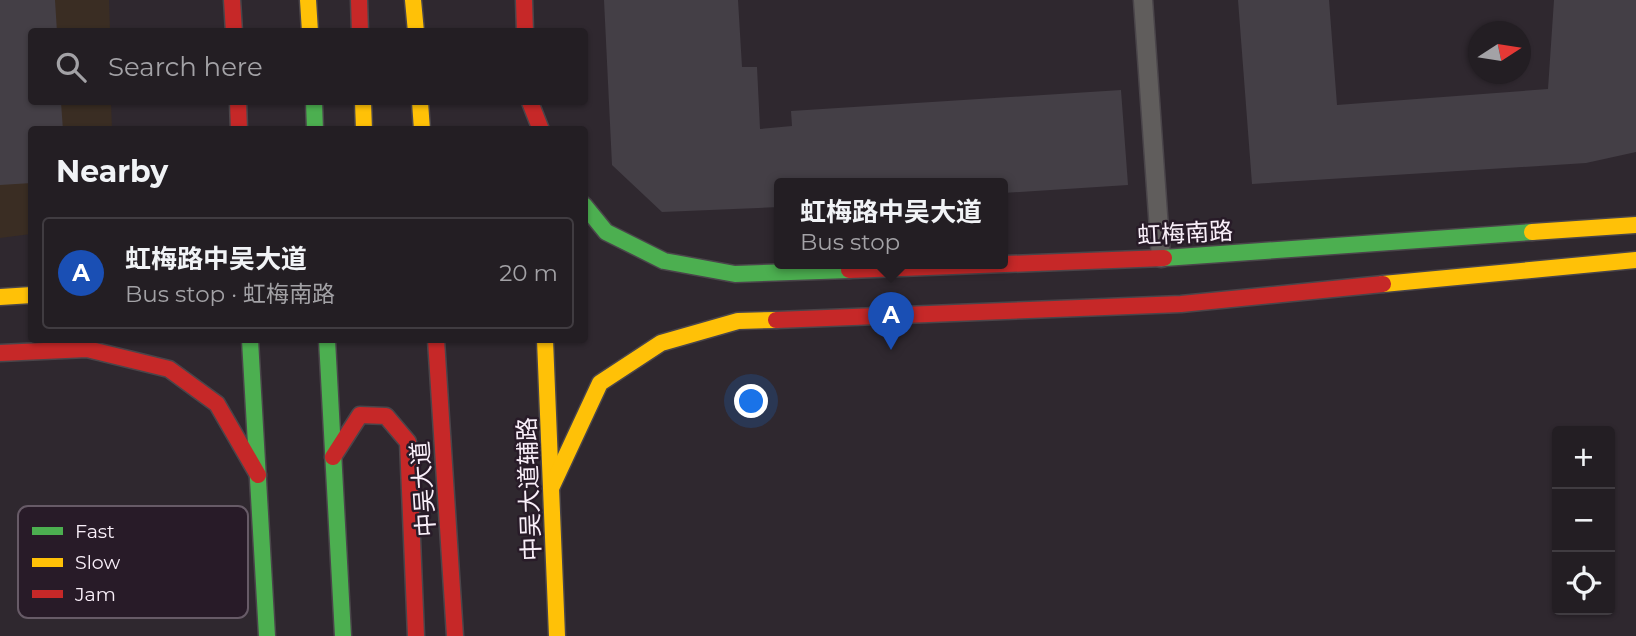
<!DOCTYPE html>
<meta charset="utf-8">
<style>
body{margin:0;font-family:Montserrat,"Noto Sans SC",sans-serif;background:#2f2b30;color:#f1f3f6}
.controls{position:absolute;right:21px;bottom:21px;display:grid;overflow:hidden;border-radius:7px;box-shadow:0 2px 5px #0004}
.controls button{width:63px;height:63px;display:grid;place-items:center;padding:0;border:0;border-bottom:2px solid #403c41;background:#231e23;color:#f1f3f6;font:35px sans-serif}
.compass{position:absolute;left:1468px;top:21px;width:63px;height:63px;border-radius:50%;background:#231e23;box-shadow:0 2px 5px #0004;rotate:78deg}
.you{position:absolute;left:752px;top:402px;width:24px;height:24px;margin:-18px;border:5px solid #fff;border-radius:50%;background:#1a73e8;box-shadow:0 0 0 10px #1a73e833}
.badge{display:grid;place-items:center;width:46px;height:46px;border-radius:50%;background:#b2a9b2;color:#fff;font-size:23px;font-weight:700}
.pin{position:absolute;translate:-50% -58px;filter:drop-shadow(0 2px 4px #0008)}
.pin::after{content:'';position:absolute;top:37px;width:24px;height:21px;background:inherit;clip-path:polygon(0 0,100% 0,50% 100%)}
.popup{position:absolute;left:774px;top:178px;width:234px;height:91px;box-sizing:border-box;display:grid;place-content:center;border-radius:7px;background:#231e23;filter:drop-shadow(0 2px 5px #0005);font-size:23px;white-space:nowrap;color:#a3a2a6}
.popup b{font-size:26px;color:#f1f3f6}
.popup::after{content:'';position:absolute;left:50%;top:100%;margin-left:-14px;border:14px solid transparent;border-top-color:#231e23}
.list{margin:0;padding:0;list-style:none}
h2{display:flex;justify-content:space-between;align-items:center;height:91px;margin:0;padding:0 28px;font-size:30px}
h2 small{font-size:23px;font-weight:400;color:#a3a2a6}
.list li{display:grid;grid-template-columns:46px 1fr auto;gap:21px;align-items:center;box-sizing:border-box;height:112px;margin:0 14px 14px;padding:0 14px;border:2px solid #403c41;border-radius:7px}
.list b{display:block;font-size:26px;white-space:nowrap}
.list p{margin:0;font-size:23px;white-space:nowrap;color:#a3a2a6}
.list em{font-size:23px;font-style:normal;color:#a3a2a6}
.icon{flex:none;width:38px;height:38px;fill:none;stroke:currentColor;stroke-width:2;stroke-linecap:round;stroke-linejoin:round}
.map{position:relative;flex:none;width:1636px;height:636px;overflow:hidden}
.search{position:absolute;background:#231e23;box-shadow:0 2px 5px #0004;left:28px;top:28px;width:560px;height:77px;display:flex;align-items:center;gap:18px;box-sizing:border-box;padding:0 24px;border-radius:7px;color:#a3a2a6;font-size:26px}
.panel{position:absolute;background:#231e23;box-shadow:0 2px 5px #0004;left:28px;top:126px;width:560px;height:217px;border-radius:7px}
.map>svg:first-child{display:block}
</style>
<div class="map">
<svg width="1636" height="636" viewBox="0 0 1636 636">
<rect width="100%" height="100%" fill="#2f282f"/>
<!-- education -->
<polygon fill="#3a2d23" points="0,0 109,0 110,31 32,32 32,102 111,102 112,129 32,130 31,234 0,238"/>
<!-- building -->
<g fill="#443f46">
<polygon points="0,0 55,0 57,32 32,32 32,102 61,102 63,130 32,130 32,183 0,185"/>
<polygon points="604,0 738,0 742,67 757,67 760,129 792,126 791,111 1121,90 1128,185 1003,193 1003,184 779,184 779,207 662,212 612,165"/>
<polygon points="1238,0 1329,0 1337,105 1548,89 1554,0 1636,0 1636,152 1586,163 1252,184"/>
</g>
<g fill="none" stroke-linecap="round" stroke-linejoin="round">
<defs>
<polyline id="lane" points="1143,0 1161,258"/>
<g id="fast">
<polyline points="314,102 315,130"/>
<polyline points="584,205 606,232 664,261 735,274 849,270"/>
<polyline points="1164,258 1532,232"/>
<polyline points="250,340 267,636"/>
<polyline points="327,340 343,636"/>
</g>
<g id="slow">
<polyline points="308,0 310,32"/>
<polyline points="413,0 416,32"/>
<polyline points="363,102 364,130"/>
<polyline points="420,102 422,130"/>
<polyline points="1532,232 1636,225"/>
<polyline points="1383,284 1636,260"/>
<polyline points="0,297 32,295"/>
<polyline points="545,340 557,636"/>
<polyline points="552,486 600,383 661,343 738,321 776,320"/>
</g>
<g id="jam">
<polyline points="232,0 234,32"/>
<polyline points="359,0 360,32"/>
<polyline points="524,0 525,32"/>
<polyline points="238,102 239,130"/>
<polyline points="530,102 541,130"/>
<polyline points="849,270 1164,258"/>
<polyline points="776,320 1181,304 1383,284"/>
<polyline points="436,340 455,636"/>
<polyline points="0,353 87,349 169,369 217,404 258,475"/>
<polyline points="333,457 360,415 386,416 408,442 416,636"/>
</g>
</defs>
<!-- lane casing -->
<use href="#lane" stroke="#4a454a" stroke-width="21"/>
<!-- fast casing -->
<use href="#fast" stroke="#4a454a" stroke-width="19"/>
<!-- slow casing -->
<use href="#slow" stroke="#4a454a" stroke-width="19"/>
<!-- jam casing -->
<use href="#jam" stroke="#4a454a" stroke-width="19"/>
<!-- lane -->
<use href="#lane" stroke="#605d5c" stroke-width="18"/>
<!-- fast -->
<use href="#fast" stroke="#4caf50" stroke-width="16"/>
<!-- slow -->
<use href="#slow" stroke="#ffc107" stroke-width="16"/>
<!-- jam -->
<use href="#jam" stroke="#c62828" stroke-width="16"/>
</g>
<g text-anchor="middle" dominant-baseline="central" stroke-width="5" stroke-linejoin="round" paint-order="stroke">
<!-- street labels -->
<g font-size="24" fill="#f9eff9" stroke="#281b28">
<text transform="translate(1185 233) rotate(-3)">虹梅南路</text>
<text transform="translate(423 489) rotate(-94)">中吴大道</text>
<text transform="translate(529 489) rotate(-92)">中吴大道辅路</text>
</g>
</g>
<!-- legend -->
<rect x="18" y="506" width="230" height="112" rx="10" fill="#281b28" stroke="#675b67" stroke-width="2"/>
<rect x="32" y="527" width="31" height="8" fill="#4caf50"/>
<rect x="32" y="558" width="31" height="9" fill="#ffc107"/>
<rect x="32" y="590" width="31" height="8" fill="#c62828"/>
<g font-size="19" fill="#f9eff9">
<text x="75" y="538">Fast</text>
<text x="75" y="569">Slow</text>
<text x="75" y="601">Jam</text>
</g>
</svg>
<div class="controls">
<button>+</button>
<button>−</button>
<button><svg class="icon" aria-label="locate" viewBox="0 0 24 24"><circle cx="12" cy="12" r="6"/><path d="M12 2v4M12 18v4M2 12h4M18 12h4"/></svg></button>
</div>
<svg class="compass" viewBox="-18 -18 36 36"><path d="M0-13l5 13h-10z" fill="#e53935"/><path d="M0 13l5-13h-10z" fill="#a3a2a6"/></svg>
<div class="you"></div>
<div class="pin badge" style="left:891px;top:350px;background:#1a4fb4">A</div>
<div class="popup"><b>虹梅路中吴大道</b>Bus stop</div>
<div class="search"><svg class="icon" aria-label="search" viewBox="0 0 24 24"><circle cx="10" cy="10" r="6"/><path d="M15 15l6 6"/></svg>Search here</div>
<section class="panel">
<h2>Nearby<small></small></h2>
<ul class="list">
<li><span class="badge" style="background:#1a4fb4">A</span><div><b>虹梅路中吴大道</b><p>Bus stop · 虹梅南路</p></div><em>20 m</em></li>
</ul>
</section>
</div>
